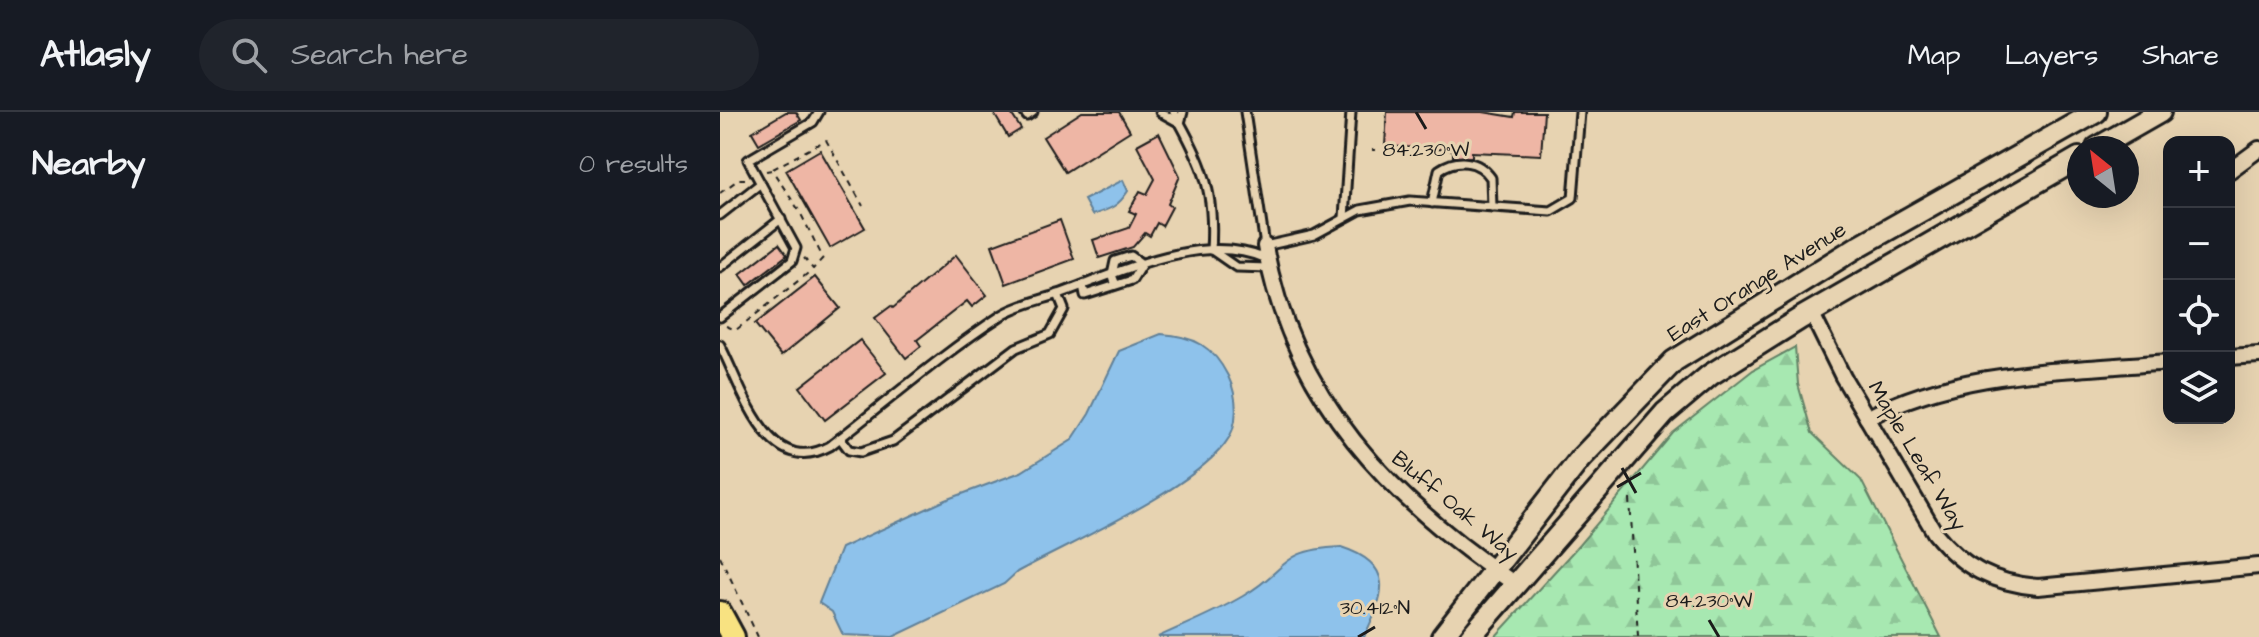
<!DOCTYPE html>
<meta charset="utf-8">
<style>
body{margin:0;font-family:"Architects Daughter",sans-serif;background:#20242c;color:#f1f3f6}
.controls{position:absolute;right:24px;top:24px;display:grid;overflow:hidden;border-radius:16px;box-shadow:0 8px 32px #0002}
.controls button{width:72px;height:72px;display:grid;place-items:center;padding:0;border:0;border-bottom:2px solid #363941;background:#171b24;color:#f1f3f6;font:40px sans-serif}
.compass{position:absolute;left:1347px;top:24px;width:72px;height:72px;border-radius:50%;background:#171b24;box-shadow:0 8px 32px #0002;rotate:330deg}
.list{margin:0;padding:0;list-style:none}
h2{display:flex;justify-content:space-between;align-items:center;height:104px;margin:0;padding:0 32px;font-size:34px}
h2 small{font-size:26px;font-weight:400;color:#9ea1a6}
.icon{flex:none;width:44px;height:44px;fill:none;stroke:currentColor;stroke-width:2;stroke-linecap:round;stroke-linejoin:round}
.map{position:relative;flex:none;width:1539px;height:525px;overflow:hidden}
header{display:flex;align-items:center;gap:48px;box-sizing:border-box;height:112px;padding:0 40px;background:#171b24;border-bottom:2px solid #363941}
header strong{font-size:38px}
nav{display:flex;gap:44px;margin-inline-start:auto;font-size:28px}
.search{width:560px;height:72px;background:#20242c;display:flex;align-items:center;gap:20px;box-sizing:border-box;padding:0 28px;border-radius:44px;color:#9ea1a6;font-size:30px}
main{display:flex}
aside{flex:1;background:#171b24}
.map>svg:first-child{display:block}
</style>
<header>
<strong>Atlasly</strong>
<div class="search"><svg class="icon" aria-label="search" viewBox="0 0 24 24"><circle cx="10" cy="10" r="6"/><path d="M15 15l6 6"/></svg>Search here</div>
<nav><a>Map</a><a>Layers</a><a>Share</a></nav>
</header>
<main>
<aside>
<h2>Nearby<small>0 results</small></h2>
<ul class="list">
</ul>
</aside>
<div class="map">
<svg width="1539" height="525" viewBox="0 0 1539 525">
<defs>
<pattern id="forest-firs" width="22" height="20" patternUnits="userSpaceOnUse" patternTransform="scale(2)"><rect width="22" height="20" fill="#a7e8b1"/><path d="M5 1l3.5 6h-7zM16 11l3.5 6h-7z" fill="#8fc698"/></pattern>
</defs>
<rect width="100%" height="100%" fill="#e7d3b1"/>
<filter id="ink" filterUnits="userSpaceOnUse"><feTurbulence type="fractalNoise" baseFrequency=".0125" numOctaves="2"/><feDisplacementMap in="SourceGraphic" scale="16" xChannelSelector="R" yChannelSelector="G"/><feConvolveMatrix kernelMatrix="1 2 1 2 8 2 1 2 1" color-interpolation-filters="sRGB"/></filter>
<g filter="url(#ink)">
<!-- forest -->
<polygon fill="url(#forest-firs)" stroke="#628266" stroke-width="2" points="1075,235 1078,272 1092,321 1141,368 1221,525 775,525 859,433 953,321 1033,258"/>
<!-- water -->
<g fill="#8ec2eb" stroke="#608098" stroke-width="2">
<path d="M 403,68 L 408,79 C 398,95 390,97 372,103 L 364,88 Z"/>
<path d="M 441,222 C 474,224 493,234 508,264 C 518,285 520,314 504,333 C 465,381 354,429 297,460 L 284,472 L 173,525 L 123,523 L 112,500 L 99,491 L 121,436 L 226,388 L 301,360 L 352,328 L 369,302 L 399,239 Z"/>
<path d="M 621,435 C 677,453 664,483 644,525 L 438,525 C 466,512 496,500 523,484 C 570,457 557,438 621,435 Z"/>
</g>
<!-- building -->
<g fill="#eeb6a5" stroke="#1c1c1c" stroke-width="2">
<polygon points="66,0 76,0 81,8 39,32 32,20"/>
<polygon points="273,0 290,0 301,17 288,25"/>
<polygon points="362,0 399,0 410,19 345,60 323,25"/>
<polygon points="667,0 763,0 794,5 795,0 824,0 821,43 752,40 752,45 733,45 733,38 665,34"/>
<polygon points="439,21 460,64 448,92 452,95 442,114 437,111 430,124 425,121 413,135 379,146 373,128 409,116 416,102 409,99 420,79 427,82 435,67 417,33"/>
<polygon points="100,38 145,116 110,136 66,58"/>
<polygon points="340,108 354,147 286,172 272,133"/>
<polygon points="59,132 67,143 28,173 20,162"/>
<polygon points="236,143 267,183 252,195 247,189 197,228 201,234 186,246 155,206 171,194 173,196"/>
<polygon points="95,165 120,196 61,244 35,212"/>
<polygon points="140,228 166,261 105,308 80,275"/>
</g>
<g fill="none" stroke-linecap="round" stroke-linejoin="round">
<defs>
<g id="lane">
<polyline points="304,0 307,4 313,0"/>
<polyline points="440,0 460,11 463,0"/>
<path d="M 454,0 C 483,52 495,78 491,138"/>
<polyline points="525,0 545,134 594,123 640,98 690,89 831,99 853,86 860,0"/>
<path d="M 712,91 L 719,58 C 737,46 758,47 771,66 L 772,95"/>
<polyline points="0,103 41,71"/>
<polyline points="624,106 631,0"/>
<polyline points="493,139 516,155 549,156"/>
<polyline points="0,155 61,107"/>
<polyline points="363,173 365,183 412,168 422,152 411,144 395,149 392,163 396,173"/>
<polyline points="0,205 72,149 76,136 28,48 93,10 99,0"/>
<path d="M 0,233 C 23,277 47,368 110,334 C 167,290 222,242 282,203 C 298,193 321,188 339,182 C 400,160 482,119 546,147"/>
<polyline points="120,326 129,338 141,340 173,329 296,236 330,222 344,197 338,182"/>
</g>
<g id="street">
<polyline points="1509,59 1539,37"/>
<path d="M 545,134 C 572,286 671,388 795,472"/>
<path d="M 1091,200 L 1123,265 L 1215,421 C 1243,456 1273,471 1318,475 L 1539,454"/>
<polyline points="1509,245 1539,243"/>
<path d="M 1147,306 C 1238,257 1348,259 1449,250"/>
</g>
<g id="secondary">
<polyline points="1377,36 1440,0"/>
<polyline points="722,525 860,347 954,249 1139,134 1376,0"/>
<polyline points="750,525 945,301 990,263 1081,206 1359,46"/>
</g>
<polyline id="primary" points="0,501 13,525"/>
</defs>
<!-- lane casing -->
<use href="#lane" stroke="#1c1c1c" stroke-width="13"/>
<!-- street casing -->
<use href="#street" stroke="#1c1c1c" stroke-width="20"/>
<!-- secondary casing -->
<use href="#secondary" stroke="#1c1c1c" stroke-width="26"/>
<!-- primary casing -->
<use href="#primary" stroke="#1c1c1c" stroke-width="28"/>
<!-- path -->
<g stroke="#1c1c1c" stroke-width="2" stroke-dasharray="6 6" stroke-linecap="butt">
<polyline points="652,38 655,38"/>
<polyline points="53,57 106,28 143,94"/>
<polyline points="46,59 52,58 80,100 103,146 93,157 84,146"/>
<polyline points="0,81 19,67 25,67"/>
<polyline points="6,214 16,218 92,158"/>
<polyline points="910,387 918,525"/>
<polyline points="0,444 38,525"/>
</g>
<!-- lane -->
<use href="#lane" stroke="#e7d3b1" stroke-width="7"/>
<!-- street -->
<use href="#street" stroke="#e7d3b1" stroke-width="14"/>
<!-- secondary -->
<use href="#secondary" stroke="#e7d3b1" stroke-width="20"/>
<!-- primary -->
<use href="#primary" stroke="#f8e281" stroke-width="22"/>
</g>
</g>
<!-- ticks -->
<path fill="none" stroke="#1c1c1c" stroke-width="3" d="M 696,0 L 706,17M 902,356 L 916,381M 897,375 L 921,361M 989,508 L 999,525M 638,525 L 655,515"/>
<g text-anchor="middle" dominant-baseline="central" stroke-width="6" stroke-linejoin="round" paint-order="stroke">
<!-- street labels -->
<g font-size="22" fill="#1c1c1c" stroke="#e7d3b1">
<text transform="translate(1037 170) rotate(-32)">East Orange Avenue</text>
<text transform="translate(1197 344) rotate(59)">Maple Leaf Way</text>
<text transform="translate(735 394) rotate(40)">Bluff Oak Way</text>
</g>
</g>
<g font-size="20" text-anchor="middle" fill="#1c1c1c" stroke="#e7d3b1" stroke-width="6" stroke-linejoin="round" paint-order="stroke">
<text x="706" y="44">84.230°W</text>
<text x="989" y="495">84.230°W</text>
<text x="655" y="502">30.412°N</text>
</g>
</svg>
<div class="controls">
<button>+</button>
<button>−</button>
<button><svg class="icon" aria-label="locate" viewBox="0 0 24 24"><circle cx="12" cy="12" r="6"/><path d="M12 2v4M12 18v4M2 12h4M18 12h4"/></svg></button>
<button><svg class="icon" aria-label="layers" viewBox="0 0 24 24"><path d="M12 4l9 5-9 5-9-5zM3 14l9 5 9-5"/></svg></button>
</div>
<svg class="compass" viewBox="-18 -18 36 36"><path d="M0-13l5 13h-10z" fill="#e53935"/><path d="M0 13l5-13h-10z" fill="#9ea1a6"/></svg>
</div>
</main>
